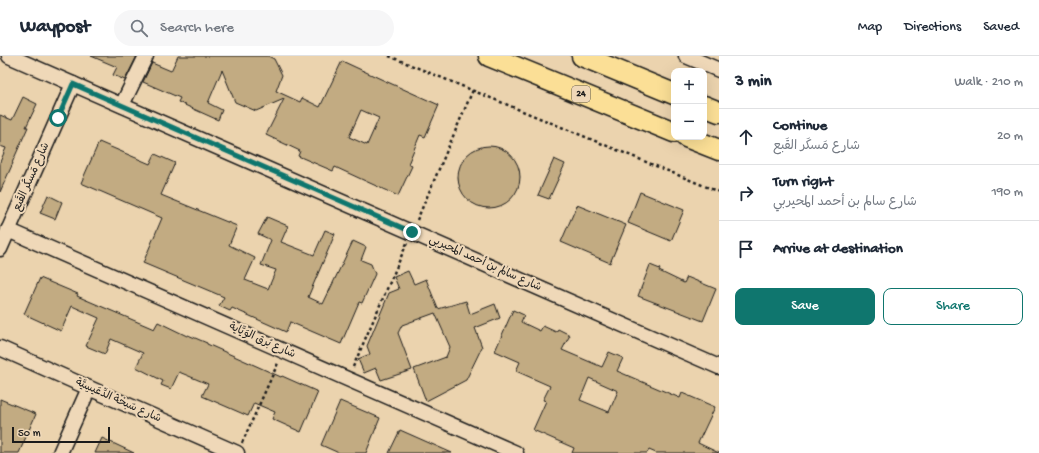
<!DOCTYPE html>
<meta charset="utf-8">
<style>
body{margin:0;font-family:"Gochi Hand","Playpen Sans Arabic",sans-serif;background:#f6f6f7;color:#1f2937}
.controls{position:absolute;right:12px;top:12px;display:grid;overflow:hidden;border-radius:8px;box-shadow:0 4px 16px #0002}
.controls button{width:36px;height:36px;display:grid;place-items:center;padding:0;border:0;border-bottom:1px solid #e0e1e3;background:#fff;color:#1f2937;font:20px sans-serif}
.scale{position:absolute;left:12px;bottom:10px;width:98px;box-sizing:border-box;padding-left:4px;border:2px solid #1c1c1c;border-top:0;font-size:11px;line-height:14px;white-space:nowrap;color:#1c1c1c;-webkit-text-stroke:3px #efd8b8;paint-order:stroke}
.stop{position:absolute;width:12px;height:12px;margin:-9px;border:3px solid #0f766e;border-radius:50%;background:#fff}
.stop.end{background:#0f766e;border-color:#fff;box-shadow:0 1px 4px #0008}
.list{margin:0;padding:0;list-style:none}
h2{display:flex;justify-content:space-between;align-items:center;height:52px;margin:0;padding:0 16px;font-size:17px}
h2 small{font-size:13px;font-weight:400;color:#747a83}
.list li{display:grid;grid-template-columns:26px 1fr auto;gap:12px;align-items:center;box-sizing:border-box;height:56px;padding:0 16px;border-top:1px solid #e0e1e3}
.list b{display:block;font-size:15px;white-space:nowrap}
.list p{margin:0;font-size:13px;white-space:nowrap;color:#747a83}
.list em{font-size:13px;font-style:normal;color:#747a83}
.actions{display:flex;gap:8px;padding:12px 16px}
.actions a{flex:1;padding:9px 0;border:1px solid #0f766e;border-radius:8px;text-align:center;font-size:14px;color:#0f766e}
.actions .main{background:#0f766e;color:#fff}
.icon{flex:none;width:22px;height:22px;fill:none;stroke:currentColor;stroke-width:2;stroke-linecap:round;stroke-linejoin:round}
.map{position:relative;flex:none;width:719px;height:397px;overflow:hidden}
header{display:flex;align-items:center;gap:24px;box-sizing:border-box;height:56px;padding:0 20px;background:#fff;border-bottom:1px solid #e0e1e3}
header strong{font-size:19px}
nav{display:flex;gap:22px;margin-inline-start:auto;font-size:14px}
.search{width:280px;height:36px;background:#f6f6f7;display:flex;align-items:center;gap:10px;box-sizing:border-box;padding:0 14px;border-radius:22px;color:#747a83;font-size:15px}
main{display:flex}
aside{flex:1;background:#fff}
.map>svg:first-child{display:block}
</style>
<header>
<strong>Waypost</strong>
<div class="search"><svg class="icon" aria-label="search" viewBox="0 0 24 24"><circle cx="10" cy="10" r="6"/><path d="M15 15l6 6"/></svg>Search here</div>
<nav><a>Map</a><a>Directions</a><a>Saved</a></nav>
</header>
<main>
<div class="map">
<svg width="719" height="397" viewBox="0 0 719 397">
<rect width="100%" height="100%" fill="#ebd3ae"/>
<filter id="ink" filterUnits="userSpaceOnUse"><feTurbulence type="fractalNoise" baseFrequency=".025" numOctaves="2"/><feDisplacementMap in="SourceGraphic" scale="8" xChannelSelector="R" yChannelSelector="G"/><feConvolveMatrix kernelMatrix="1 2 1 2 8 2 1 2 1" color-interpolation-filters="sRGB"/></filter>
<g filter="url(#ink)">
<!-- building -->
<g fill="#c2ab82" stroke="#1c1c1c" fill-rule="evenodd">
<polygon points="91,0 137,0 125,24 113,19 117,11"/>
<path d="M 178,0 L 268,0 L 274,3 L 282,19 L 276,35 L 300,46 L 302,42 L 320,51 L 342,5 L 383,24 L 439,49 L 425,81 L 420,79 L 408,108 L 412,110 L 398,140 L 335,111 L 333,115 L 298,100 L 300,95 L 266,79 L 284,43 L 256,55 L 235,46 L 222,14 L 208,47 L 222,54 L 218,64 L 178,46 L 180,42 L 143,26 L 152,7 L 171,15 ZM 361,54 L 379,62 L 367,89 L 349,81 Z"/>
<polygon points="23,41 37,48 26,71 28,71 12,107 13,107 0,136 0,106 6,92 0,90 0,59 12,64"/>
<polygon points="99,86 150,108 155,98 175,107 161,139 237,170 229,189 255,202 245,224 268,233 276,214 261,209 271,184 258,178 267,161 288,170 281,186 314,199 325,174 335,178 308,241 323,248 353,185 366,191 361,204 371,208 375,218 362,247 359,246 341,288 290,266 286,276 232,252 230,255 219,250 224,241 143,207 162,162 81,127"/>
<circle cx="489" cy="121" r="31"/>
<polygon points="554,103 565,108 549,143 538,139"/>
<polygon points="640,136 684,154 671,185 628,167"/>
<polygon points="48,139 62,146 55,163 40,157"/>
<polygon points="577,149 626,169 610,207 561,186"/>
<polygon points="650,209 660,213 659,215 684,227 687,221 716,233 703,265 638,240"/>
<polygon points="408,215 414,228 426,223 438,253 466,245 470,258 495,248 500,262 475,272 482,291 466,324 426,345 414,313 446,301 450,291 435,257 402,269 398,277 412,314 381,324 376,312 364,317 358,303 370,298 367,290 389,237 399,233 394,221"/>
<polygon points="40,222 78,238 77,240 154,273 158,266 187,280 188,279 207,287 207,288 281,321 282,320 318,336 301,376 272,363 275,356 254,347 248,360 202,340 208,328 179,316 171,333 161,329 163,325 136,311 143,297 111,283 105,298 86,290 99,262 72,250 61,275 24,258"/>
<path d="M 513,254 L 524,259 L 521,266 L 540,275 L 543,270 L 556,276 L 558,273 L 570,279 L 562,294 L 602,311 L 609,296 L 623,302 L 617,315 L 680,342 L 682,337 L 715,351 L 698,387 L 719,397 L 656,397 L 649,394 L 647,397 L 572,397 L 574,392 L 533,374 L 546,345 L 543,344 L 550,330 L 516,315 L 520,306 L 495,295 ZM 589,322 L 618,335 L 609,356 L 580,344 Z"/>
<polygon points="0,343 36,358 19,397 0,397"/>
<polygon points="340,345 380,362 366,397 339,397 321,389"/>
<polygon points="400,374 452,397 389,397"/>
<polygon points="102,382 134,397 95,397"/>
</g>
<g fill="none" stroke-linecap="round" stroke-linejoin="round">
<defs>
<g id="minor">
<polyline points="9,0 719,311"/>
<polyline points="686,0 719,14"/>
<polyline points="122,49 146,0"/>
<polyline points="8,174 516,397"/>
<polyline points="0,193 73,28"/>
<polyline points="0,292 89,332 237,397"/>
<polyline points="60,397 89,332"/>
</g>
<g id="highway">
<polyline points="489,0 674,76"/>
<polyline points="582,0 674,38"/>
<polyline points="704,50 719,56"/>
<polyline points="686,81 719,94"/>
</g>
</defs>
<!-- minor casing -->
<use href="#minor" stroke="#1c1c1c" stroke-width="17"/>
<!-- highway casing -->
<use href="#highway" stroke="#1c1c1c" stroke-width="23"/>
<!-- path -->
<g stroke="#1c1c1c" stroke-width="2.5" stroke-dasharray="3 3" stroke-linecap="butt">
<polyline points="389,0 719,136"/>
<polyline points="417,164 473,34"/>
<polyline points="353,311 407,187"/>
<polyline points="242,387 278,307"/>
</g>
<!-- minor -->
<use href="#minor" stroke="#efd8b8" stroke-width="14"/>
<!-- highway -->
<use href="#highway" stroke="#fbdf96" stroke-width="20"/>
</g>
</g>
<g fill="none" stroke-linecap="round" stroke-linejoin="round" filter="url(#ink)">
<!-- route -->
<polyline stroke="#0f766e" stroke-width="5" points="58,62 73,28 412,176"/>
</g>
<g text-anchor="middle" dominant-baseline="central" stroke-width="4" stroke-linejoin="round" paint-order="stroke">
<!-- shield labels -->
<rect fill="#efd8b8" stroke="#5b544b" stroke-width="1" x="572" y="30" width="18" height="16" rx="3"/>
<g font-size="10" font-weight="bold" fill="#1c1c1c">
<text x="581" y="38">24</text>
</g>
<!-- street labels -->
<g font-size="11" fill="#1c1c1c" stroke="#efd8b8">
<text transform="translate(32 121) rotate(-66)">شارع مَسكَر القَبع</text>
<text transform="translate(485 208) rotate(24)">شارع سالم بن أحمد المحيربي</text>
<text transform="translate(262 285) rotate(24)">شارع بُرق الوَيَّاية</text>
<text transform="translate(118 345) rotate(24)">شارع سَبخة الدِّعَيسِيَّة</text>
</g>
</g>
</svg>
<div class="controls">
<button>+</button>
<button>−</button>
</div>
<div class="scale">50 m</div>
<div class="stop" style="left:58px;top:62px"></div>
<div class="stop end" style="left:412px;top:176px"></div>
</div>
<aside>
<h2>3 min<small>Walk · 210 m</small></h2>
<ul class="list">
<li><svg class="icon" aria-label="ahead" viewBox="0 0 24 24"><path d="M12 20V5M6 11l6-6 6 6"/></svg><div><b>Continue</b><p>شارع مَسكَر القَبع</p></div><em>20 m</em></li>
<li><svg class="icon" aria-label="right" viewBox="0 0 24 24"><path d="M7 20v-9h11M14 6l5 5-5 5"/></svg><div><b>Turn right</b><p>شارع سالم بن أحمد المحيربي</p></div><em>190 m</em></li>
<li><svg class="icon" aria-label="arrive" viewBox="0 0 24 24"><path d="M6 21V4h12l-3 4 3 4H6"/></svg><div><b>Arrive at destination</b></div></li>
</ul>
<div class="actions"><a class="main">Save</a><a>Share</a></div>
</aside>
</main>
